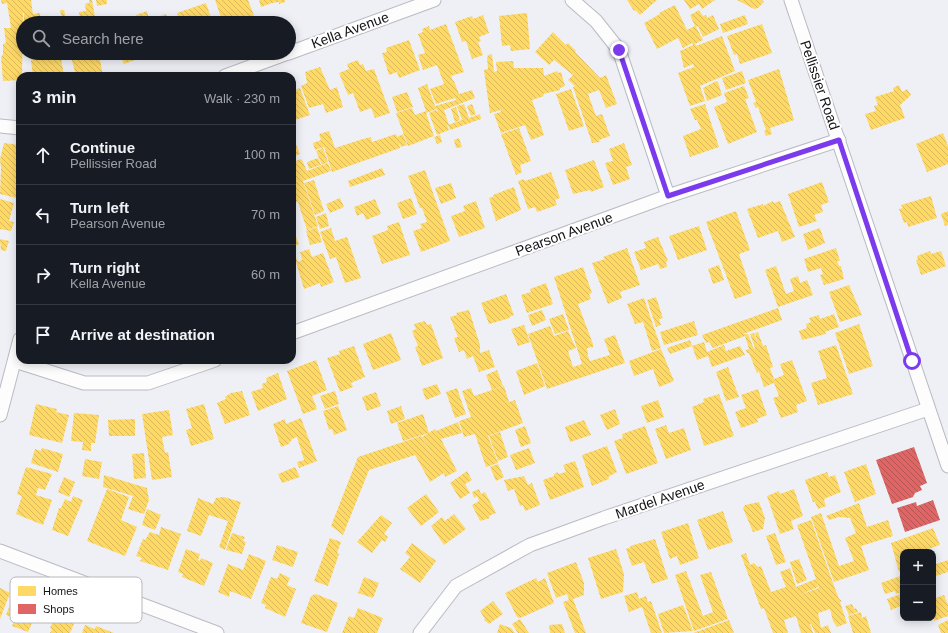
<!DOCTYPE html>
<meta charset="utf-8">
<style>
body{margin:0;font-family:Helvetica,sans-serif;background:#242831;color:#f1f3f6}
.controls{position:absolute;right:12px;bottom:12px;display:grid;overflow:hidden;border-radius:8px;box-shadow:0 2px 10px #0003}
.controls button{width:36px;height:36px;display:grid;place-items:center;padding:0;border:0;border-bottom:1px solid #363941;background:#171b24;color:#f1f3f6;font:20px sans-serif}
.stop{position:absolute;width:12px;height:12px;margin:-9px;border:3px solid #7c3aed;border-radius:50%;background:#fff}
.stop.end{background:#7c3aed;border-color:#fff;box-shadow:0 1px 4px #0008}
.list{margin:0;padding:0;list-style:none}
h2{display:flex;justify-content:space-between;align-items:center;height:52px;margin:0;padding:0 16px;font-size:17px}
h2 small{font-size:13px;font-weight:400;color:#9ea1a6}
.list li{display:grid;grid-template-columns:26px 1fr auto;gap:12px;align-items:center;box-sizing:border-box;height:60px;padding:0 16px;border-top:1px solid #363941}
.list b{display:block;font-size:15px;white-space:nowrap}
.list p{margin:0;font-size:13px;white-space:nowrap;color:#9ea1a6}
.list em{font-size:13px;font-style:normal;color:#9ea1a6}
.icon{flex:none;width:22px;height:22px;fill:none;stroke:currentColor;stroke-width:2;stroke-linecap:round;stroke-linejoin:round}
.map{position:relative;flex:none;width:948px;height:633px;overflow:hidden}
.search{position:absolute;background:#171b24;box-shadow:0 2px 10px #0003;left:16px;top:16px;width:280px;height:44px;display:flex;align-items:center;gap:10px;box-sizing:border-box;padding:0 14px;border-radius:22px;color:#9ea1a6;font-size:15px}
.panel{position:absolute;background:#171b24;box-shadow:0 2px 10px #0003;left:16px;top:72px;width:280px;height:292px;border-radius:12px}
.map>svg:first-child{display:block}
</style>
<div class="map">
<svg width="948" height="633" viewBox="0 0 948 633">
<defs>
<pattern id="homes-back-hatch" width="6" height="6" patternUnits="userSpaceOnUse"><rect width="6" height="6" fill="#ffd966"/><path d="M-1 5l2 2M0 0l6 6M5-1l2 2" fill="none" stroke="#dab958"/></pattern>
<pattern id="shops-back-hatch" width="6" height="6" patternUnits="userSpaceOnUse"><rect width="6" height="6" fill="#e06666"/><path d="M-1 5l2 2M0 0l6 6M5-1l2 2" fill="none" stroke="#b45353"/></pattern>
</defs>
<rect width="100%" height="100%" fill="#eff0f6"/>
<!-- homes -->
<g fill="url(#homes-back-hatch)">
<polygon points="1,0 31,0 33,14 40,13 41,23 24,23 24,13 23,13 22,76 20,76 20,80 3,81 1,57 3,54 3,44 6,43 4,28 11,28 7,3 2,4"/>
<polygon points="89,0 92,0 96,23 81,23 79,12 86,11 85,4 89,3"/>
<polygon points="96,0 107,0 107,4 97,6"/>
<polygon points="215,0 248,0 255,18 240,23 223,23"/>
<polygon points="259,0 285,0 285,2 279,4 279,2 272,3 261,7"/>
<polygon points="627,0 657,0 640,15 635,10 634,11"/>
<polygon points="684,0 715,0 702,9 699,4 690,9"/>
<polygon points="737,0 762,0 764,2 758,8 754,9"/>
<polygon points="206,3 213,23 180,23 177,13"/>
<polygon points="675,5 687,30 695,26 690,15 699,10 703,16 706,15 707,18 713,15 719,29 703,37 698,26 696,27 703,40 695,44 696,46 722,36 735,71 700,86 705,101 690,106 678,73 694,67 693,64 684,68 680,51 693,45 692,43 683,48 678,38 657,49 644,23 660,14 659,13"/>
<polygon points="60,10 64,10 67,23 63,23"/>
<polygon points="147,11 150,23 138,23 136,15"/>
<polygon points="527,13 530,49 511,51 510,45 502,46 499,16"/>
<polygon points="166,14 170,23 159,23 157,17"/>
<polygon points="483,15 489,33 479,37 481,41 478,42 483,55 472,59 466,41 462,42 455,22 472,16 473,19"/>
<polygon points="745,15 748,24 723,33 720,24"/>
<polygon points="127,16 129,23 108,23"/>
<polygon points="446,24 464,72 451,76 453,81 454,81 459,94 472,90 475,98 444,110 449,125 447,125 449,130 437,135 429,113 436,110 438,113 437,109 426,113 434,136 408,146 396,113 412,108 415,115 426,111 418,88 427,84 435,106 456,100 455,98 436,104 430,89 444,84 437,65 423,70 418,55 425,53 418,34 423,32 422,29 429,26 430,30"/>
<polygon points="762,24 772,53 740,64 737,54 734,55 727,36"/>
<polygon points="553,32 566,45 568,43 576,51 575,52 600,78 606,75 617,104 606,108 599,90 588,94 596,116 602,114 610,136 599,140 600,142 592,143 573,87 575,86 568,80 573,75 554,60 549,65 535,52"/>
<polygon points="409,40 420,70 399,78 397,72 389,75 382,53 387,52 386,48"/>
<polygon points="30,53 60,53 64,75 33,76"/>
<polygon points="70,53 99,54 103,76 76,76"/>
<polygon points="119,53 138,53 140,58 124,64"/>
<polygon points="492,54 494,72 497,71 496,62 513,61 514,68 543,68 544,76 557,71 558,73 561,72 565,86 560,88 560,90 543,94 544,96 532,100 544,135 531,140 525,125 501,133 494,114 501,112 501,110 490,113 485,78 484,70 488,69 487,58 488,55"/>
<polygon points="358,60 360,65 363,64 366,71 374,69 390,113 375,118 371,108 360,112 353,93 348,95 339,73 349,69 347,64"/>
<polygon points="320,67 330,90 337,87 343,107 326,113 323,104 309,108 301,86 307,83 305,72"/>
<polygon points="779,69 794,120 770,128 772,134 766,136 764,131 766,130 758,107 756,108 753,103 756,102 748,80"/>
<polygon points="742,71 746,83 726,90 722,78"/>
<polygon points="716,81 718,82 722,95 707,101 703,88"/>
<polygon points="899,85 902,92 907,89 911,95 900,105 905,118 871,130 865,114 876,111 874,106 878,105 875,97 894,91 893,88"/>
<polygon points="744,86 749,98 745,99 757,132 728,144 714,107 727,102 724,93"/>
<polygon points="300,88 310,115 292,121 292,91"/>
<polygon points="571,89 584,126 569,131 556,94"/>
<polygon points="407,92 413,107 397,112 392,97"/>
<polygon points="464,104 469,118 480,114 481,119 450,130 448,125 467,118 462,120 457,106"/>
<polygon points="472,104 476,114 471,116 467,106"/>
<polygon points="705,104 719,147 690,157 683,136 701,129 697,120 695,120 690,109"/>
<polygon points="456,107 460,120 455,122 451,109"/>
<polygon points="519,128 531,161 520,165 522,172 516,175 501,134"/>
<polygon points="329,131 335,148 363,139 365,147 363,139 371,137 372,142 396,134 397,137 403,134 407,145 401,147 399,143 400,148 332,172 324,147 315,150 313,143 321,140 319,134"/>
<polygon points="943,133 948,146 948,164 927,172 916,144"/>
<polygon points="292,134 300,154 292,157"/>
<polygon points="440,135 442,142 437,144 434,137"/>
<polygon points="459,138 462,147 456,148 454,140"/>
<polygon points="4,143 20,145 20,199 0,194 1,168 0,159"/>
<polygon points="624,143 632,165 626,167 630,179 613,185 605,163 613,161 609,149"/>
<polygon points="323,148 328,162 322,165 316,151"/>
<polygon points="318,158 321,165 309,169 307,162"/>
<polygon points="300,159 302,160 307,171 328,163 331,171 303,181 318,226 307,230 298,202 304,199 292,204 292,163"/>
<polygon points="594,160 604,187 591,192 590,190 573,194 565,170"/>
<polygon points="382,168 385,175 350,187 348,181"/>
<polygon points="425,170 450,241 421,252 413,231 422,228 420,224 427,222 422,208 420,208 408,176"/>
<polygon points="551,172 560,198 555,200 557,205 537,212 535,207 528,209 518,181 524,179 525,181"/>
<polygon points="314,180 324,211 315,215 304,183"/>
<polygon points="822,182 829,202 821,205 823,212 814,215 817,221 799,227 788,194"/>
<polygon points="451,183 456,198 441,204 435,188"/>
<polygon points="514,187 521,210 496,221 489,198 493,197 493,195"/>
<polygon points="931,196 937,218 908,227 907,222 904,223 899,209 903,208 901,205"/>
<polygon points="340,198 344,207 330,213 326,204"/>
<polygon points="411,198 417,214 403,219 397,203"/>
<polygon points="0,199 14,203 9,221 14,222 11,231 0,229"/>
<polygon points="375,199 381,214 366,220 363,213 357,216 354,207"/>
<polygon points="476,201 485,228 459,237 451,216 465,211 463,206"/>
<polygon points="773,201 774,203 780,201 795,237 782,242 778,231 758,238 747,209 763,204 763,206"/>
<polygon points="736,211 750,250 739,254 752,293 735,299 706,222"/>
<polygon points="948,211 948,225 945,226 941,214"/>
<polygon points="326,213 329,226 320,229 316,217"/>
<polygon points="399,222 410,255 382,264 372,236 388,230 387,226"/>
<polygon points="292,226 299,244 292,248 298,262 302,260 300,252 309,249 312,257 323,253 334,282 321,287 320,283 304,289 296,262 292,264"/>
<polygon points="699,226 707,250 678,260 669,236"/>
<polygon points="317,227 322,242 310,245 306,231"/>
<polygon points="331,228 335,241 347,237 361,278 345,283 336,257 330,259 320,232"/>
<polygon points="820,228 825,243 808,250 803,234"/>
<polygon points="658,237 668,261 666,262 667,267 660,269 658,264 641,270 634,252 646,248 644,242"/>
<polygon points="0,239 9,241 6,251 1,250 1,253"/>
<polygon points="627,248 640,285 620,292 622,298 608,304 592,263 605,259 603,257"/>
<polygon points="836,248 840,261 837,261 839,266 841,266 844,279 824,285 820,275 823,274 821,268 808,272 804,259"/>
<polygon points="930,251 931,254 941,251 946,266 921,275 916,260 918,259 917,256"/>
<polygon points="719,265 724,280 713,284 708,269"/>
<polygon points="776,266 786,294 794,291 790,279 798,276 800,283 807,280 813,295 778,307 765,270"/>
<polygon points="583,267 592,293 589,294 591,299 578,304 593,344 593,347 587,348 588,356 590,361 610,355 604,339 615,335 625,363 547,389 528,334 550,326 554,336 568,331 576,348 568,351 573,367 582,364 554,277"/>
<polygon points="546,283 553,304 527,313 521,295 531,292 530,289"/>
<polygon points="849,285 862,315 840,322 829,292"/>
<polygon points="506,294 514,315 509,317 510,318 489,324 481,303"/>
<polygon points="656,297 663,318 659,319 661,325 656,327 647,300"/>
<polygon points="644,298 661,348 652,351 643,322 635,324 627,304"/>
<polygon points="778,308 782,320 743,334 748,334 754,349 755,348 750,334 754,333 759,347 755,333 758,332 763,346 766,345 773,367 770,368 774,379 784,375 780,364 792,360 807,401 796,405 798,412 781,418 773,398 779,396 774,383 764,387 759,372 757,373 749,353 747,353 746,350 749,349 745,336 713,348 709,342 706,343 702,335"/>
<polygon points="469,310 480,345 480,353 489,350 495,367 479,372 473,356 467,359 464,350 459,352 454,338 458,337 450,317 457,315 456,313"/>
<polygon points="542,310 546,320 532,326 528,315"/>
<polygon points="563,314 569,330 555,334 549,319"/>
<polygon points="834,314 839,327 825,332 826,334 802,340 799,331 807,328 806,324 811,322 809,318 819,315 820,319"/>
<polygon points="425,321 427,325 431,324 443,358 422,366 415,347 418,346 412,331 416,329 414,324"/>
<polygon points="694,321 698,335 664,345 660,332"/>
<polygon points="859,324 873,366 849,374 835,333"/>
<polygon points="524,325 530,342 518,346 511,329"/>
<polygon points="391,333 401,360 373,370 363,344"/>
<polygon points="690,340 692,346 704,342 707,352 724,345 726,351 740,346 745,355 712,367 708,356 697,360 692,346 670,354 667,348"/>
<polygon points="836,345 853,394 818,405 811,383 827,378 818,351"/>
<polygon points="354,346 365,377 351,383 353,387 340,392 327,358 340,354 339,351"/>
<polygon points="661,349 674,381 659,387 653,369 634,376 629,361"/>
<polygon points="316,360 327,390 312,396 317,409 303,414 287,371"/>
<polygon points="537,363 545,386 524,395 516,371"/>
<polygon points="728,367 739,397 726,401 716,372"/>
<polygon points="497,370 503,386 492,390 486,375"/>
<polygon points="278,373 287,399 258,411 251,392 263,388 262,384 267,382 266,378"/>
<polygon points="437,384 441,394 426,400 422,389"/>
<polygon points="504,386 509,402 515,400 523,423 488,436 498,463 486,467 475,434 464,437 459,421 471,417 462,391 471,388 474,396"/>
<polygon points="457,388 466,414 455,418 446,392"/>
<polygon points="758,389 767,415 757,419 758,422 741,428 735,412 746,408 741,395"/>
<polygon points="242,391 250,415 225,424 217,403 226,399 225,397 231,393"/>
<polygon points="335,391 339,404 325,409 320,396"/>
<polygon points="376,392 381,406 367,411 362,397"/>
<polygon points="719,394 734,436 704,446 692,407 704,402 703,399"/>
<polygon points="658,400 664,417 647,423 641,406"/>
<polygon points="36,404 57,409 56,412 69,415 62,443 29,435"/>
<polygon points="204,404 214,439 191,446 186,430 192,428 186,409"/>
<polygon points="338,406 347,430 334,435 332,429 329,430 323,411"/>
<polygon points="401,406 405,419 391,424 387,411"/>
<polygon points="615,409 620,424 607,430 600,415"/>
<polygon points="169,410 173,435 162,437 165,453 168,452 172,477 152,480 142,414"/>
<polygon points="74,413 99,415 95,443 91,443 91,451 82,450 83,442 71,441"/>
<polygon points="423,414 429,433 403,441 397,423"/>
<polygon points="301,418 317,461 299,468 297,462 304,460 297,437 292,439 289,444 281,447 273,424 285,419 286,424"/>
<polygon points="135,419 135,436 109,436 108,420"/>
<polygon points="584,420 591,435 570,442 565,427"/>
<polygon points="458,422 462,433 441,439 457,471 445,477 444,473 430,482 415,455 369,470 343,535 331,526 358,457 421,436 438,466 422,437 435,429 436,431"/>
<polygon points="666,425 669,433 684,428 691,450 666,459 655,429"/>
<polygon points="525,426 531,443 521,447 515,430"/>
<polygon points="645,426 658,463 626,474 614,441 623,438 622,434"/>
<polygon points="500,432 508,457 498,461 489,436"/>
<polygon points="607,446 617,472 608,477 609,479 592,486 582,455"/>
<polygon points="42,448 63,454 58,472 31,463 35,449 41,451"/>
<polygon points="529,448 535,463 516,470 510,455"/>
<polygon points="144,453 146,478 134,479 132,454"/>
<polygon points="85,459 102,462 99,479 82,476"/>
<polygon points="575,461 584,487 550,500 543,480 554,476 554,474 558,472 558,474 566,472 563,465"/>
<polygon points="498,464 504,477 496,481 490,467"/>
<polygon points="866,464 876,494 855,502 844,472"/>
<polygon points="26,467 52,474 45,490 38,488 36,495 52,500 43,525 16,514 22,496 17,494"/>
<polygon points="295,467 300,477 282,483 278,474"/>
<polygon points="467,471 472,480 465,484 470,493 460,499 450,483"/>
<polygon points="827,472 829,477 835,475 841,492 826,498 824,500 826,506 818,509 815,502 813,502 805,480"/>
<polygon points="104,475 147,488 149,500 144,514 128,509 133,496 103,487"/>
<polygon points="524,476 528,485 532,483 540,505 525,511 523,505 520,506 514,489 508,491 504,480"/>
<polygon points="64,477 75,482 69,497 58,492"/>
<polygon points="107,489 129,497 121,520 137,527 125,556 87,541"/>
<polygon points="479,489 481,494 485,492 496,513 489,516 490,518 480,521 472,505 479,501 477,496 474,498 472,492"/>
<polygon points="794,489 803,516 791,521 794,529 780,534 767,496 779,491 780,494"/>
<polygon points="426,494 439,512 421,526 407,508"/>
<polygon points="73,496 83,500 68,536 52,530 59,508 61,508 65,499 71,502"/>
<polygon points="224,497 241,502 225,550 219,547 228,521 209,515 201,536 187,531 198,498 213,504 216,498"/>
<polygon points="759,502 765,518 763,529 753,532 743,508 745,505"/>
<polygon points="859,503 867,527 888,520 893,536 861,546 869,570 834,582 811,517 821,513 839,566 854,561 845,538 856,533 850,518 839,517 829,520 826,516"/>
<polygon points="147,509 161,515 155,530 142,525"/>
<polygon points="723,511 733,542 708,550 697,520"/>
<polygon points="454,514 466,529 444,545 431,526 442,517 445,521"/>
<polygon points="381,515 392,523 384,534 388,537 385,542 382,540 372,553 357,542"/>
<polygon points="811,520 833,583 819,588 817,582 818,587 799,595 833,583 839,599 842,601 840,602 847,623 837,627 833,621 830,609 818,613 821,628 828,625 831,633 815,633 811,624 810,624 813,633 801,633 796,616 784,620 788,633 773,633 764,608 761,609 741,555 746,553 750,565 754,563 758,567 761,566 771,592 786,587 780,572 790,568 796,587 816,579 797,525"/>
<polygon points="688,523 699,558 680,565 677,556 670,559 661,532"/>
<polygon points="161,527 181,534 168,570 140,561 142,558 136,556 143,539 145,540 150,532 159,535"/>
<polygon points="933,528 940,545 925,550 926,552 903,552 903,570 899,572 891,543"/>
<polygon points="232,533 245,537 243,541 246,542 242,554 226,550"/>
<polygon points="775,533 786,562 776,565 766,536"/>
<polygon points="330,538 341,542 337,553 339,554 328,586 314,581"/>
<polygon points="655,539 668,579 652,584 644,562 632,566 626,549 631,547 630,546"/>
<polygon points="412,543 436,561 420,583 400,569 410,557 405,553"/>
<polygon points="277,545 298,552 293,567 272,560"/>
<polygon points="186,549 200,554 198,560 200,561 201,558 213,563 204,586 182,577 183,574 178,572"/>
<polygon points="616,549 624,574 623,592 601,599 588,558"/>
<polygon points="249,554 266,561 251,599 230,591 229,597 218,592 228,564 243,570"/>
<polygon points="799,559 807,580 797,584 790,562"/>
<polygon points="948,560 948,572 933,577 933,565"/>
<polygon points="576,562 584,583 584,595 573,599 586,633 575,633 563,602 569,600 567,594 556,598 547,573"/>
<polygon points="686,571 703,616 713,612 700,575 711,572 728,619 694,631 675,575"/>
<polygon points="280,573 290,578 287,585 296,589 285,617 265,608 266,605 261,603 271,577 277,579"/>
<polygon points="903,575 903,587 900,588 902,592 896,594 895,591 885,594 881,583"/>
<polygon points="364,577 379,583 373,598 358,593"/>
<polygon points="536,578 538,582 545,578 554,603 520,618 517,617 505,593"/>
<polygon points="0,588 10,593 0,619"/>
<polygon points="15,592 41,605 35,622 33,621 28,632 12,626 15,618 6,615"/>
<polygon points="637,592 639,599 646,596 648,602 651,601 662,633 651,633 642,607 629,612 624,596"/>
<polygon points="903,593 903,605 891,610 887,599"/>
<polygon points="316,594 338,603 327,632 301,623 311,596"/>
<polygon points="944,595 948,605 948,616 934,621 933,599"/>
<polygon points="493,601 503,614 489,624 484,620 485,619 480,611"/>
<polygon points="852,604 854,609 856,608 858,612 849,615 845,606"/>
<polygon points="683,605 693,631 664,633 658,614"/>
<polygon points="59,607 73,613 72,617 76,619 70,633 50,633 52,629 50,628"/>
<polygon points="358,608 383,618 377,633 342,633 349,616 354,618"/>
<polygon points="861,612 862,618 866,616 871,633 853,633 848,616"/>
<polygon points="520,619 529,633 518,633 512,624"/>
<polygon points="729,620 734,633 693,633"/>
<polygon points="948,620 948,633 941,633 938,625"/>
<polygon points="500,624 511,628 515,633 497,633"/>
<polygon points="562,624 565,633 550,633 549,625"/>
<polygon points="85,625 95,629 96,626 114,633 82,633"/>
</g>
<!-- shops -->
<g fill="url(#shops-back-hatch)">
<polygon points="914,447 927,483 920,486 922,490 915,493 913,497 892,504 876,460"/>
<polygon points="933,500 940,520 905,532 897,508 916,502 917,506"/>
</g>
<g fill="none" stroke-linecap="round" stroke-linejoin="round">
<defs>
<g id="street">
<polyline points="572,0 596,21 619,50 668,196"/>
<polyline points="791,0 948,466"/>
<polyline points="289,53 434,0"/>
<polyline points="225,76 288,53"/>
<polyline points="0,126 20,128"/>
<polyline points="292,333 668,196 839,140"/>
<polyline points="15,361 84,383 148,383 215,360"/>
<polyline points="0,415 20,339"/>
<polyline points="0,551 217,633"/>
<polyline points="420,633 456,586 530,545 604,518 928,409"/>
</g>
</defs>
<!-- street casing -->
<use href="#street" stroke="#babbc0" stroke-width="15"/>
<!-- street -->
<use href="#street" stroke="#fdfdfe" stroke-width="13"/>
</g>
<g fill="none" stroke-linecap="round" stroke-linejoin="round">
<!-- route -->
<polyline stroke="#7c3aed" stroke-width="5" points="619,50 668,196 839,140 912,361"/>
</g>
<g text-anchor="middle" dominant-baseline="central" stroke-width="4" stroke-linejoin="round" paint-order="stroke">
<!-- street labels -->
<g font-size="14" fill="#131317" stroke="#fff">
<text transform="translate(350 30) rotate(-20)">Kella Avenue</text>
<text transform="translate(820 85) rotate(71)">Pellissier Road</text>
<text transform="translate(564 234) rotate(-20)">Pearson Avenue</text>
<text transform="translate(660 499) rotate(-19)">Mardel Avenue</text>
</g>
</g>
<!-- legend -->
<rect x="10" y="577" width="132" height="46" rx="6" fill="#fff" stroke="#b8b8b9" stroke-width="1"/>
<rect x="18" y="586" width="18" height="10" fill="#ffd966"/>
<rect x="18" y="604" width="18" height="10" fill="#e06666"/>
<g font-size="11" fill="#131317">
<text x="43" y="595">Homes</text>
<text x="43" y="613">Shops</text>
</g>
</svg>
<div class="controls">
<button>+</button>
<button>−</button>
</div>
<div class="stop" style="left:912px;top:361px"></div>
<div class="stop end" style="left:619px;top:50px"></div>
<div class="search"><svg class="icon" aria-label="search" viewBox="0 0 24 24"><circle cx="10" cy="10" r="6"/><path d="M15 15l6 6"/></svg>Search here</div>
<section class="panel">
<h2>3 min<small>Walk · 230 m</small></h2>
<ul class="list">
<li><svg class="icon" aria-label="ahead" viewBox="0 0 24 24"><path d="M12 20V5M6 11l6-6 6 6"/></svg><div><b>Continue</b><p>Pellissier Road</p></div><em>100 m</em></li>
<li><svg class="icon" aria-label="left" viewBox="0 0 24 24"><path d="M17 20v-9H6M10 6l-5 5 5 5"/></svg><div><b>Turn left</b><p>Pearson Avenue</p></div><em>70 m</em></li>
<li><svg class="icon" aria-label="right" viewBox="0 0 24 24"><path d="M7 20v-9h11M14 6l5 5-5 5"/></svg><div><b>Turn right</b><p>Kella Avenue</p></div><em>60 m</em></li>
<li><svg class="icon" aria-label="arrive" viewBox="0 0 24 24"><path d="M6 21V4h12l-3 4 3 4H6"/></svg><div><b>Arrive at destination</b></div></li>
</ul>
</section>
</div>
